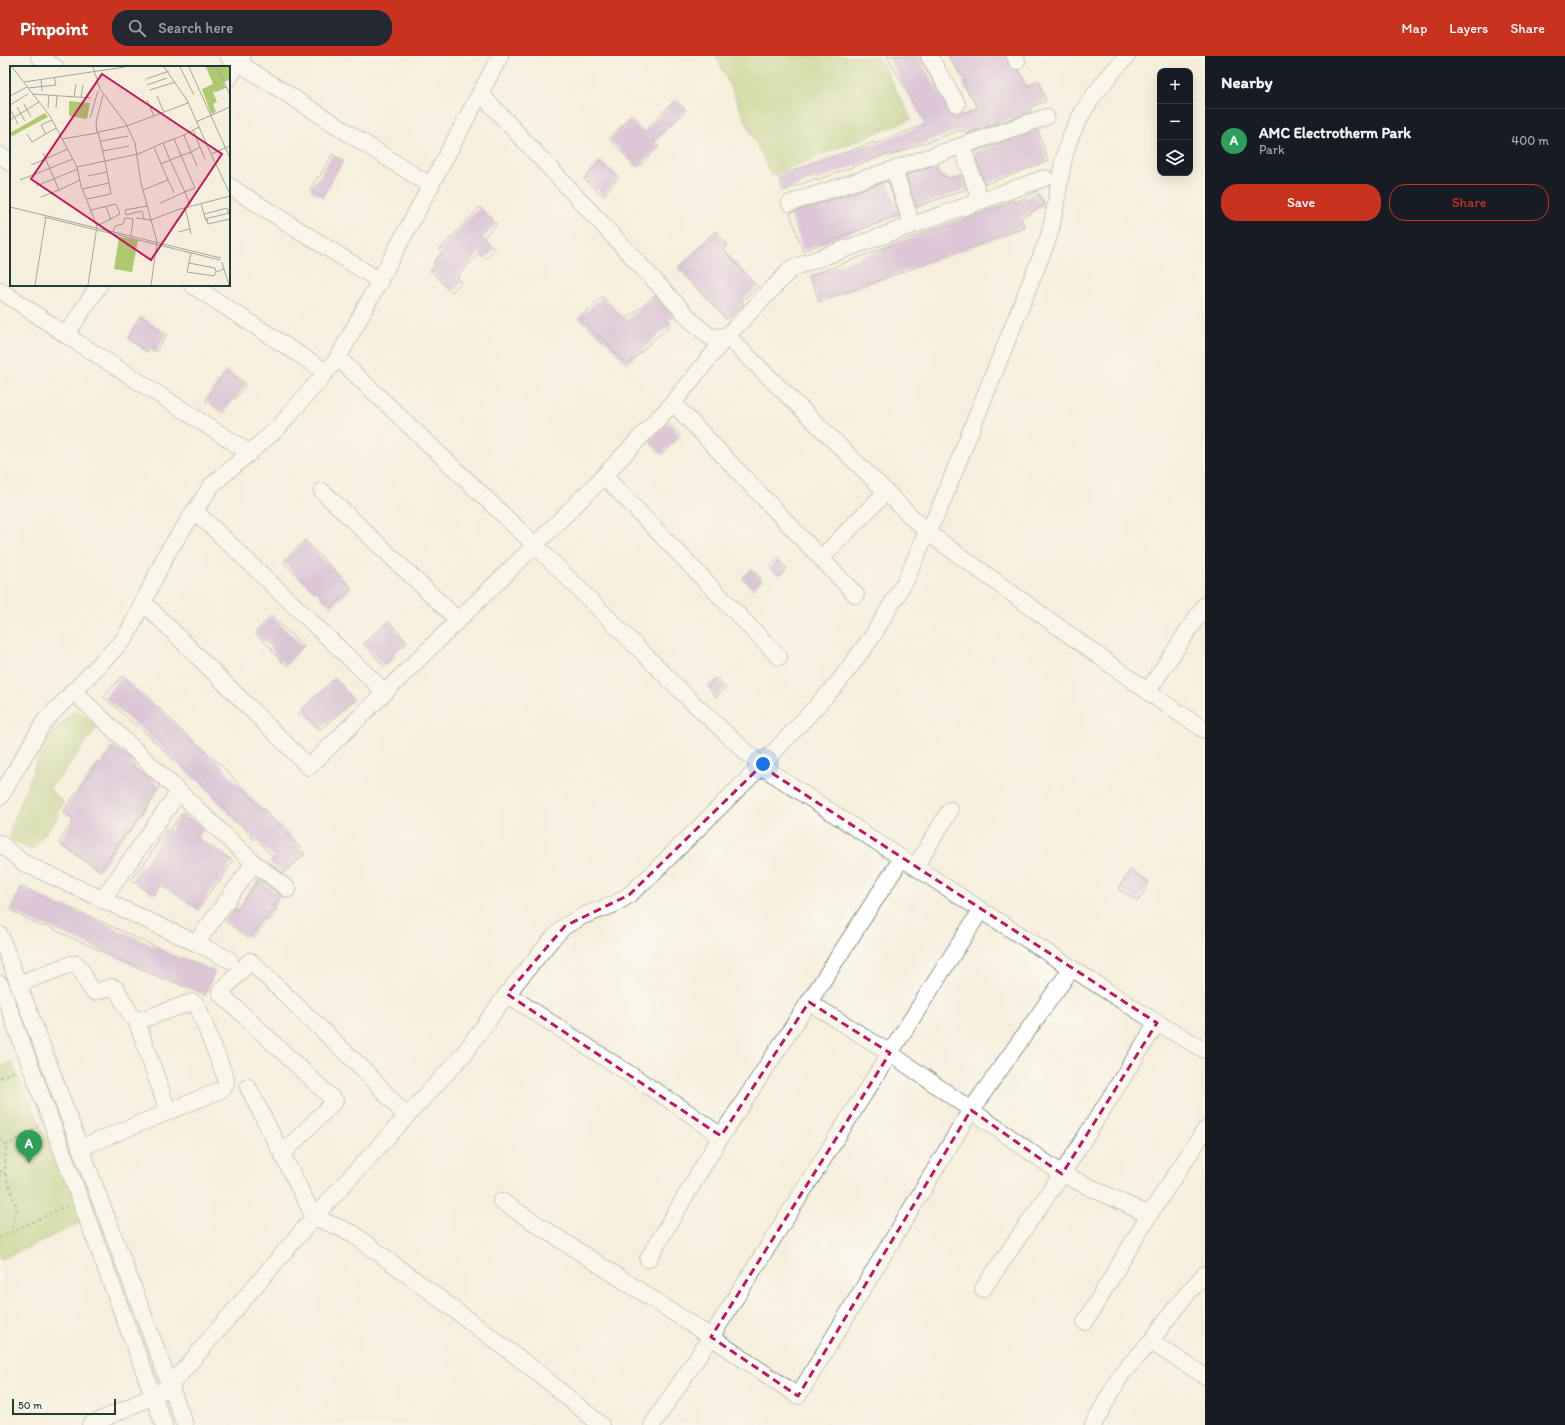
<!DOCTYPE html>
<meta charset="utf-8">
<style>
body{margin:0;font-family:Itim,sans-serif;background:#242831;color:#f1f3f6}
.controls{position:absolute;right:12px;top:12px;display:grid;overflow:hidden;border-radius:8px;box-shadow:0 4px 16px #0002}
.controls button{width:36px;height:36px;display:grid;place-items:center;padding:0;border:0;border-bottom:1px solid #363941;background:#171b24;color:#f1f3f6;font:20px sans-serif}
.scale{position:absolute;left:12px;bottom:10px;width:104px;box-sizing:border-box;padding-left:4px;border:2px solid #1f3d34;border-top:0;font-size:11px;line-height:14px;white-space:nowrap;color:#1f3d34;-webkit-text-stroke:3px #fdfcf7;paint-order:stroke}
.you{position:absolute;left:763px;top:708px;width:14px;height:14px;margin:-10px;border:3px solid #fff;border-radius:50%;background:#1a73e8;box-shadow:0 0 0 6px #1a73e833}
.badge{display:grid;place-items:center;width:26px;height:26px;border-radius:50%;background:#c8321e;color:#fff;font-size:13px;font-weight:700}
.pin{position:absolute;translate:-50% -33px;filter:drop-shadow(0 1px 2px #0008)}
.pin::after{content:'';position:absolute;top:21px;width:14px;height:12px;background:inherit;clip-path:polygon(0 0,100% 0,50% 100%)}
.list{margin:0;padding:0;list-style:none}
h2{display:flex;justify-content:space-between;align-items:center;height:52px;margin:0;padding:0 16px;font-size:17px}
h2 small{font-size:13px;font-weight:400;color:#9ea1a6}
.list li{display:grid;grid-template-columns:26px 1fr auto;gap:12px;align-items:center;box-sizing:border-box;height:64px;padding:0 16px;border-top:1px solid #363941}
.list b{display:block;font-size:15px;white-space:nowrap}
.list p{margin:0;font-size:13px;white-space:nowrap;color:#9ea1a6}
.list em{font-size:13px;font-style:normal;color:#9ea1a6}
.actions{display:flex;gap:8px;padding:12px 16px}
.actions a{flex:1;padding:9px 0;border:1px solid #c8321e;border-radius:16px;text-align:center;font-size:14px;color:#c8321e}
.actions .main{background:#c8321e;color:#fff}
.icon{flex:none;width:22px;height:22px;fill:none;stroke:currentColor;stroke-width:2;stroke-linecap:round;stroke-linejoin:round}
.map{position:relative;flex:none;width:1205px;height:1369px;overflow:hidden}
header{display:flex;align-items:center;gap:24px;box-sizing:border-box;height:56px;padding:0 20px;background:#c8321e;color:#fff}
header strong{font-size:19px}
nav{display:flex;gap:22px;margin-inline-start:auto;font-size:14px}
.search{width:280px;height:36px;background:#242831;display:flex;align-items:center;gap:10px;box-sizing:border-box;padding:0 14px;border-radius:16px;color:#9ea1a6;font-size:15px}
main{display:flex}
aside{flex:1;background:#171b24}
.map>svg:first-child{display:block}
</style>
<header>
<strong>Pinpoint</strong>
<div class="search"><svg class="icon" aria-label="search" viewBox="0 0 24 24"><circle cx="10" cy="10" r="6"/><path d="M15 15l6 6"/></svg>Search here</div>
<nav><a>Map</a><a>Layers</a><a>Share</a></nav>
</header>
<main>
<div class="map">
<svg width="1205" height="1369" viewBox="0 0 1205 1369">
<rect width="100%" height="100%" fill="#fdfcf7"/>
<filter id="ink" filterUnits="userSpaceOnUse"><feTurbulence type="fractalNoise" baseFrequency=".025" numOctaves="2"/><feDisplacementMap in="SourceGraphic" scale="8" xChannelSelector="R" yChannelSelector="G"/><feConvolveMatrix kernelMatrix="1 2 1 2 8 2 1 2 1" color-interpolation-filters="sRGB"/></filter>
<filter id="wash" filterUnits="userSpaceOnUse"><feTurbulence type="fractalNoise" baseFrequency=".012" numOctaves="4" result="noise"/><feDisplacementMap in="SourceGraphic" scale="16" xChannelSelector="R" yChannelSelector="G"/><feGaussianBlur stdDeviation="0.9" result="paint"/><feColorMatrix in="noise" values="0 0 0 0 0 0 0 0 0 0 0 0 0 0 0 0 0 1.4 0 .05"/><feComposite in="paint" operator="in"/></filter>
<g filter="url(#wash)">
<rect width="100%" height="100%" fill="#f6efdd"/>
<!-- green -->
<g fill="#afc96f" stroke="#678352">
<polygon points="716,0 878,0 911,63 771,119"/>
<polygon points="75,654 99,668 62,719 49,733 63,746 56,764 32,793 10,783 11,772 46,682"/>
<polygon points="11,1006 84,1165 0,1204 0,1011"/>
</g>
<g id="blocks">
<!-- building -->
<g fill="#bd94cf">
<polygon points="887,0 920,0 921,5 949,53 956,60 978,52 962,26 965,25 949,0 1006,0 1008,9 1011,13 1018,14 1028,30 1039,26 1046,45 1029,52 1031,56 966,78 964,74 960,75 960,74 891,99 890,97 817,124 816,122 783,135 778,120 875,86 875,88 925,68"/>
<polygon points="675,44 686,54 654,87 659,91 637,112 609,83 630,62 644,76"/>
<polygon points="1038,74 1048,105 986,128 984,127 974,96"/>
<polygon points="332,98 344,105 323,142 310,134 317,121 319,122"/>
<polygon points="600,104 619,121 603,140 584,123"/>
<polygon points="937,108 940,118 950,123 962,119 966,133 916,151 906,119"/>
<polygon points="888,125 899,159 803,195 790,157"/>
<polygon points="1037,135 1045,149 1021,162 1025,172 819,246 810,220 931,174 1014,145 1015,147"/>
<polygon points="480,151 497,168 483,182 495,193 485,203 479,197 457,221 462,226 452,236 430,215 435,210 433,207 442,197 439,194"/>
<polygon points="715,175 728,188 723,193 758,231 741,245 744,248 727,263 677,212"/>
<polygon points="655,239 674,259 668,264 671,268 627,309 608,288 578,262 602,241 626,264"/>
<polygon points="141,260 167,278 156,296 150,292 147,296 127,282"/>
<polygon points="226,314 246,328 235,343 233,342 222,357 205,344"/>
<polygon points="668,366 681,380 661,399 649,386"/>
<polygon points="305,484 352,532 331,552 315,535 314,536 283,506"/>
<polygon points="777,503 787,512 779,521 769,511"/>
<polygon points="752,513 762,524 753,534 742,522"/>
<polygon points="271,560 304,590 286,610 271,595 273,594 255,577"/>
<polygon points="389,565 407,587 392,599 395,601 384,611 364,587"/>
<polygon points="122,620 156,651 157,650 187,680 220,708 263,754 264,753 278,769 280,768 305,798 283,817 270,807 274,802 256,782 254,784 240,767 239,769 198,724 196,725 136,668 135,669 104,641"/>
<polygon points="335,622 354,644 320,674 301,654"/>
<polygon points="717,622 726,632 716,641 707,630"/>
<polygon points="112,690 130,702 134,706 132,710 151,722 160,730 142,760 141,759 129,777 127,776 100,815 59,787 74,763 63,756 98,706 101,708"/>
<polygon points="181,757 204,772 198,782 233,805 218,828 216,827 198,854 161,828 154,839 131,824 140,810 142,811 167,773 170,775"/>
<polygon points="1130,814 1149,826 1138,845 1118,833"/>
<polygon points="259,823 281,840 274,850 276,851 266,864 264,863 249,882 225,865 235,851 237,853"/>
<polygon points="21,830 63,851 64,849 181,902 181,901 216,915 206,939 164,922 163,923 44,869 43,871 10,854"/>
</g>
</g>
</g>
<g filter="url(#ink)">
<use href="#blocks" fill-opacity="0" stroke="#8a9688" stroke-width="1"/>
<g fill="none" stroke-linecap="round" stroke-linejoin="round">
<defs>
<g id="minor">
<polyline points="39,0 55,11"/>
<polyline points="228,0 431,130"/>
<polyline points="929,0 957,48"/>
<polyline points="1015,0 1017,5"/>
<polyline points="229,22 243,0"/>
<polyline points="480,37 693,266 710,281 727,280 792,212 1045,122"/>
<polyline points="962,90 980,144"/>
<polyline points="0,99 11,107"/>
<polyline points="894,113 912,169"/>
<polyline points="229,130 380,225"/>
<polyline points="790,147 894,113 1046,61"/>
<polyline points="192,229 326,316"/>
<polyline points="0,234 66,279 99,229"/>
<polyline points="66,279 250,397"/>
<polyline points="673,347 856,539"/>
<polyline points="604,420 779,601"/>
<polyline points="322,435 458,564"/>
<polyline points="195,455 384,635"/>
<polyline points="821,502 886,436"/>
<polyline points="143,546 309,711 535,489 338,302"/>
<polyline points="1148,635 1205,549"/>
<polyline points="0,741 44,666 126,581 167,497 212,429 277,373 338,302 500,0"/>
<polyline points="0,787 22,806 196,887 254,807 73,635"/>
<polyline points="254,807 288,833"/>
<polyline points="916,810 950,754"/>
<polyline points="102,844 179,736"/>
<polyline points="981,854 761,710 690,644 535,489 596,428 673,347 727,280 927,476 1161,645 1205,674"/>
<polyline points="0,879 185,1369"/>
<polyline points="196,887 230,904"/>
<polyline points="0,928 164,1369"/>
<path d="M 18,928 L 71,908 L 76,908 C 85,915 85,928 94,936 L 113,931 L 117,934 L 132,961 L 141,964 L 192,946 L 197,949 L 225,1020 C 227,1027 226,1029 221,1034 L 80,1092"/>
<polyline points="507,938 680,1051 721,1080"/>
<polyline points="136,963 168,1055"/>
<polyline points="1157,967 981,854 890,997 1062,1118 1157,967 1205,994"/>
<polyline points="248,1031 314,1161 352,1177 532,1312 601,1369"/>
<polyline points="282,1098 335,1045 220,937 250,905 364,1014 406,1060"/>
<polyline points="501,1145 711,1281 890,997 809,946 902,802"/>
<polyline points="648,1203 721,1080 809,946"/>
<path d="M 1205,1218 C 1185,1239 1167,1261 1151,1286 L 1205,1320"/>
<polyline points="983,1233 1062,1118 1149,1159 1205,1074"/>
<polyline points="1085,1266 1149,1159"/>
<path d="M 90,1369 L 153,1340 L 170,1330 L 314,1161 L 463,999 L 507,938 L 552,883 L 565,870 L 583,860 L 615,848 L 629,839 L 651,819 L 761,710 L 837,628 L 872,581 L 906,524 L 927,476 L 938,456 L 1048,183 C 1057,154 1058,123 1066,94 C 1077,57 1101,28 1127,0"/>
<polyline points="652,1369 711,1281 798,1340 971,1054 1072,912"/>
<polyline points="1093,1369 1122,1317 1151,1286"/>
</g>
</defs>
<!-- minor casing -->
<use href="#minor" stroke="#8a9688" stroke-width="18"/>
<!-- path -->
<g stroke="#8a9688" stroke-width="2.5" stroke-dasharray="3 3" stroke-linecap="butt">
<polyline points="0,1022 15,1015"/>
<polyline points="0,1082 6,1090 5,1118 0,1120"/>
<polyline points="6,1090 38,1070"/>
<polyline points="0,1115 5,1118 17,1152 11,1177"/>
<polyline points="0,1182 68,1149"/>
</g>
<!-- minor -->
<use href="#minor" stroke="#fff" stroke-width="16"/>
</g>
</g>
<!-- marked area -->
<path d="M0 0H1205V1369H0ZM 761,710 L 1157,967 L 1062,1118 L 971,1054 L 798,1340 L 711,1281 L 890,997 L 809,946 L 721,1080 L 507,938 L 565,870 L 629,839 Z" fill="#f6efdd" fill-opacity=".55" fill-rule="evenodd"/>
<path fill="none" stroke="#c2185b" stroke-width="3" stroke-dasharray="8 5" stroke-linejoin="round" d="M 761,710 L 1157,967 L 1062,1118 L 971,1054 L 798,1340 L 711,1281 L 890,997 L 809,946 L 721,1080 L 507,938 L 565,870 L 629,839 Z"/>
<!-- overview -->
<g transform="translate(10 10)">
<rect width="220" height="220" fill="#f6efdd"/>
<path d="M 196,1 L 220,1 L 220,14 L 213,16 L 215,21 L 203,26 L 207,36 L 203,38 L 206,46 L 201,48 L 192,23 L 203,18 ZM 59,35 L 80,37 L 77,53 L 59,50 ZM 35,47 L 38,51 L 2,70 L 0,67 ZM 109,171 L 128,174 L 122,206 L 104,203 Z" fill="#afc96f"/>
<path fill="none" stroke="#a0a899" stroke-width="1" d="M 2,1 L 40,50 L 67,101 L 71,120 L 87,160 L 78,219M 83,1 L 90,23 L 116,58 L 125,77 L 131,117 L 147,176 L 141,219M 154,1 L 177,34 L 201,88 L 220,80M 170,1 L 184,29M 179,1 L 220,92M 207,1 L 220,29M 31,13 L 32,25M 136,13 L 159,5M 14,16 L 115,1M 137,19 L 157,12M 18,22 L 46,19 L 44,11M 140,24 L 165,16M 205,26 L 216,21M 22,28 L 81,32M 0,30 L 17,21M 147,30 L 154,46M 64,31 L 66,18M 71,31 L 73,19M 137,34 L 144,50M 14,38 L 21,51M 0,39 L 18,28M 7,41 L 15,55M 38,42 L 39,29M 46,42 L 47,30M 1,45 L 8,58M 80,52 L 88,25M 0,54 L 29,36M 186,56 L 220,41M 183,64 L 190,81 L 181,86 L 187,100M 17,68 L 22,76 L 46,62M 36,68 L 31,59 L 42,54M 174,69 L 153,77 L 160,94 L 181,86 L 174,69 L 189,61M 52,73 L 87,67 L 86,56 L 93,29M 164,73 L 185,122 L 175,126 L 180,139M 91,75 L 118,70M 153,77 L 128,88 L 95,95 L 88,66 L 117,60 L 178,37M 144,81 L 151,98 L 160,94 L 175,126 L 150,137M 190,81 L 195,93M 93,85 L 119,80M 201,88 L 220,128M 151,98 L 164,127M 21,99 L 58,83M 67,101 L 95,95 L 101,128 L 77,133M 78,110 L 97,106M 10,114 L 63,93M 26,120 L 68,103M 72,123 L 99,117M 49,124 L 70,114M 133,124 L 158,114M 31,131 L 49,124 L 33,87M 191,138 L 196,155M 0,141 L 211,192M 96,141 L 101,154M 175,141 L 181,168M 81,144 L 106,138 L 110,148 L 87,160M 194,148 L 217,142 L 220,150M 34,151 L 210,194M 126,152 L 141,154 L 167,144 L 220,130M 134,153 L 132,145 L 116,149 L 115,144 L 137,140M 195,153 L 219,147M 197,153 L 198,158 L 220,153M 103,166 L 105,160 L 113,158 L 115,152 L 123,153 L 121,170M 168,166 L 180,163M 181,187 L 177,206 L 204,210 L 206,206 L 214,203 L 212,196M 179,197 L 205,202 L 206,206M 214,203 L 219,219M 25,219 L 36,151"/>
<path fill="#c2185b" fill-opacity="0.15" stroke="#c2185b" stroke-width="2" d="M 92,8 L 212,88 L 141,194 L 21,113 Z"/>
<rect width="220" height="220" fill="none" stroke="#1f3d34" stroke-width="2"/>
</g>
</svg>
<div class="controls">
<button>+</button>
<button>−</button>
<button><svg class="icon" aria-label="layers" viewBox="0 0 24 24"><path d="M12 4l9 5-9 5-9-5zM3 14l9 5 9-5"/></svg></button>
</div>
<div class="scale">50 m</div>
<div class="you"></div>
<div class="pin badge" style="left:29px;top:1107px;background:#2e9e5b">A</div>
</div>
<aside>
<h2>Nearby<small></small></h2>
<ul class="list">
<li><span class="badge" style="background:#2e9e5b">A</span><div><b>AMC Electrotherm Park</b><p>Park</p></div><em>400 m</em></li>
</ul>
<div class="actions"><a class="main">Save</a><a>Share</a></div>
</aside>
</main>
